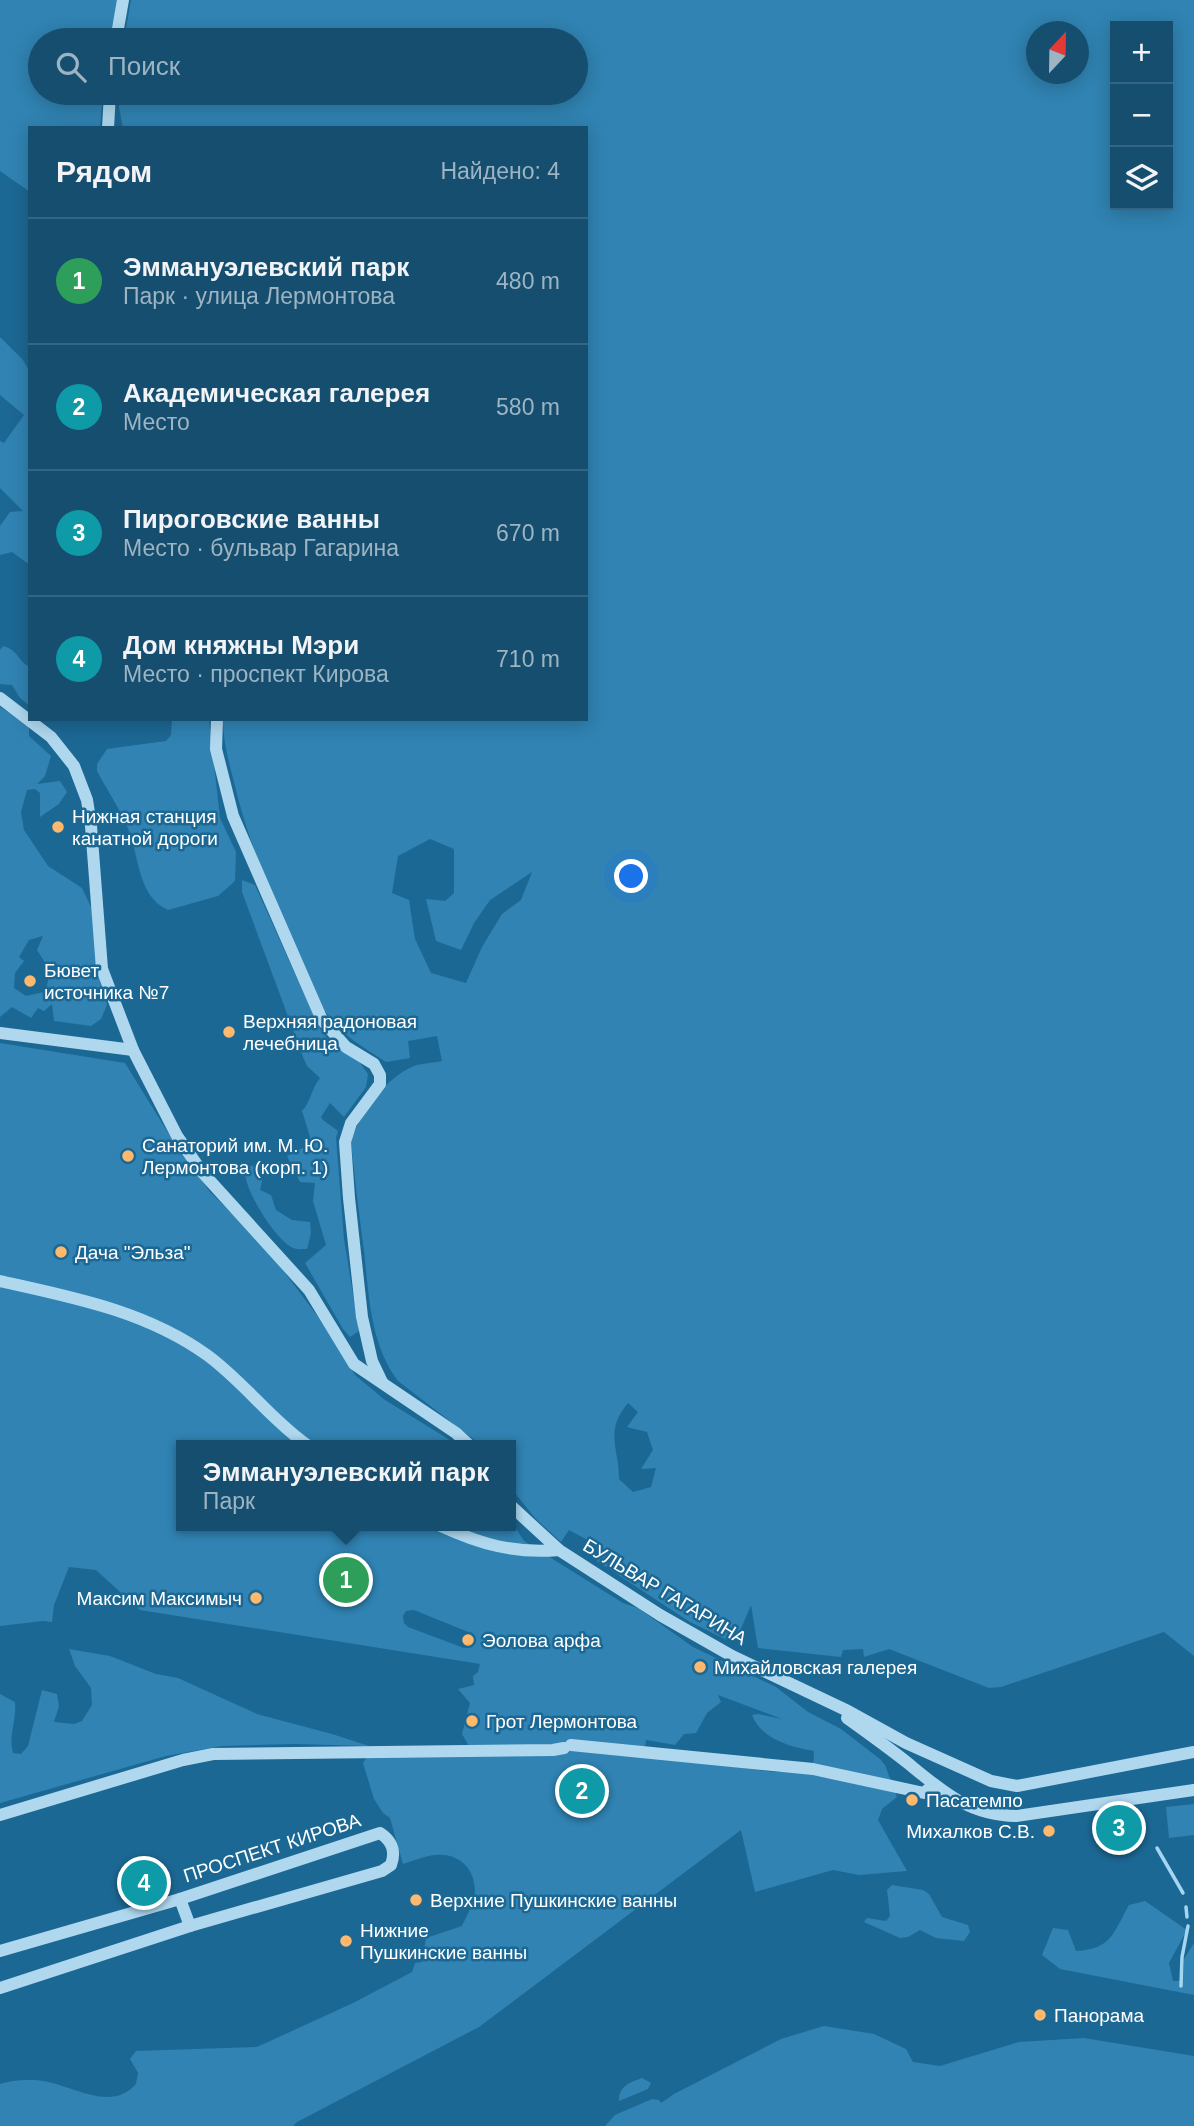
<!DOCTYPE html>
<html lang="ru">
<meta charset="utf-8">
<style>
body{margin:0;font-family:Arial,sans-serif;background:#225877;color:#f1f3f6}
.controls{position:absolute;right:21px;top:21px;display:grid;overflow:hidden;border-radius:0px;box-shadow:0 4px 18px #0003}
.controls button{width:63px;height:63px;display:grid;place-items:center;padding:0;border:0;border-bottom:2px solid #346582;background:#154e6f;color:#f1f3f6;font:35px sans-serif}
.compass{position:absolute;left:1026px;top:21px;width:63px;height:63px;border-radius:50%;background:#154e6f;box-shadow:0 4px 18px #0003;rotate:22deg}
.you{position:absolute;left:632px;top:877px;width:24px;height:24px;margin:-18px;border:5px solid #fff;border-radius:50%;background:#1a73e8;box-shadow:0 0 0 10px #1a73e833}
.badge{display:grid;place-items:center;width:46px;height:46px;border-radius:50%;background:#90b9f0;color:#fff;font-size:23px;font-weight:700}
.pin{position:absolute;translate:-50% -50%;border:4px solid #fff;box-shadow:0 2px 7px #0006}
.popup{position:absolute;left:176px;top:1440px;width:340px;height:91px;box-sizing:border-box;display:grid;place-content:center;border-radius:0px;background:#154e6f;filter:drop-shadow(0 2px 5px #0005);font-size:23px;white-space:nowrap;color:#9db4c3}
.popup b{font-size:26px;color:#f1f3f6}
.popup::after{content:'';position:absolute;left:50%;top:100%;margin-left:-14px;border:14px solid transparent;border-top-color:#154e6f}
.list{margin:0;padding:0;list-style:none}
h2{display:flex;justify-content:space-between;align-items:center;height:91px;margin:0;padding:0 28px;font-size:30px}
h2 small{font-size:23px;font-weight:400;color:#9db4c3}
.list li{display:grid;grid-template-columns:46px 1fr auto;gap:21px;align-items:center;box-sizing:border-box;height:126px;padding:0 28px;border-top:2px solid #346582}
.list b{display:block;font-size:26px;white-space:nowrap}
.list p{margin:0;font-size:23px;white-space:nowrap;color:#9db4c3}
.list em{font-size:23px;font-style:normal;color:#9db4c3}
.icon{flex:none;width:38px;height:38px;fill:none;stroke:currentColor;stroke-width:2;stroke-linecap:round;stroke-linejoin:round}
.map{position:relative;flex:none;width:1194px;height:2126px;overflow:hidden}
.search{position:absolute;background:#154e6f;box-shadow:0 4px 18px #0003;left:28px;top:28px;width:560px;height:77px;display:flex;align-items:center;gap:18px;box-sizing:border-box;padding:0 24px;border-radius:38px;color:#9db4c3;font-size:26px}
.panel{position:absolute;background:#154e6f;box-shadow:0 4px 18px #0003;left:28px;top:126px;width:560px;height:595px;border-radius:0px}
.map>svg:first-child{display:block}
</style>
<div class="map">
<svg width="1194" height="2126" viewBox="0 0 1194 2126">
<rect width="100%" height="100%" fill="#1c6894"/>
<!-- green -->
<g fill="#3083b2" fill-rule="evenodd">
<polygon points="0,0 118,0 109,40 40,40 40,93 103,93 100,128 30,128 30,192 0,171"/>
<path d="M 131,0 L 1194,0 L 1194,1656 L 1164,1632 L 1001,1687 L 989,1688 L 889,1649 L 864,1657 L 863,1649 L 843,1650 L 841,1657 L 758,1648 L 751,1605 L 738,1636 L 727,1640 L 690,1622 L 597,1561 L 604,1549 L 569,1530 L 561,1542 L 535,1518 L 511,1488 L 510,1445 L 481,1445 L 398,1381 C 370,1344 369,1295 364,1251 C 359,1215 355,1179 351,1143 C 358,1115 385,1078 414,1066 C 422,1063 433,1063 442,1061 L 437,1036 L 408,1041 L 410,1058 L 386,1062 C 354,1041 339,1034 318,1001 C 287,928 250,855 233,778 C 228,759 223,739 223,719 L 586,719 L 586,128 L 123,128 L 119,107 L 120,93 L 576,93 L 576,40 L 124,40 ZM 1115,26 L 1168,26 L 1168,205 L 1115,205 ZM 1036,32 L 1078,32 L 1078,74 L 1036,74 ZM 430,839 L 454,849 L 454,893 L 445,901 L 426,899 L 436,941 L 461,950 L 474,923 L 490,900 L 532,872 L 521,900 L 502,914 L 482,947 L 466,983 L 431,973 L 415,939 L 409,900 L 392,893 L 398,856 ZM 628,1403 L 638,1412 L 627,1427 L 647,1432 L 653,1450 L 641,1469 L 656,1468 L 651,1487 L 633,1492 L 619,1479 C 619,1447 604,1432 628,1403 Z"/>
<polygon points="0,337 23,360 30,372 30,565 12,552 0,555 0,526 10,512 23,511 0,488 0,441 4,443 24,415 0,395"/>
<path d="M 3,646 C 20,651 17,661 30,667 L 30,706 L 20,698 L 12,685 L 0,684 L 0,650 Z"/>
<path d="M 0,707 L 29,725 L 29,736 L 51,756 L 45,776 L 37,784 L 60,781 L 67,792 L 59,804 L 40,817 L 40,793 L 35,789 L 27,790 L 21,812 L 24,830 L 48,866 L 82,888 L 92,909 L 107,1005 L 101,1019 L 91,1026 L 54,1021 L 52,1004 L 44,1011 L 38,1008 L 31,1018 L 12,1007 L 0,1017 ZM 43,936 L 37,950 C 47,965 53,975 44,992 L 26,996 L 14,988 L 15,973 L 24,961 L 19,957 L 29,940 Z"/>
<path d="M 172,719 L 209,719 L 220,818 L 236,852 L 235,881 L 218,896 L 168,910 C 136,896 140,853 126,824 C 118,806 106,788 97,771 L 97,764 L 107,749 L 166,741 L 171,735 Z"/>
<path d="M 242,880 L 255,885 L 320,1029 L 332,1044 L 358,1060 L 368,1074 L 366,1087 L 344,1117 L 330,1103 L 321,1117 L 323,1120 L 338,1131 L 336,1138 L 344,1239 L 359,1331 L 350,1337 L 343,1329 L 305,1263 L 326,1245 L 313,1201 L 315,1183 L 300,1182 L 287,1156 L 308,1145 L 310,1137 L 302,1111 C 311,1102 311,1089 320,1078 L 307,1066 L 303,1057 L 242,892 Z"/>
<path d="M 0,1043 L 125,1063 L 180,1152 L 186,1158 L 210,1192 L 264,1245 L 319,1318 L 355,1375 L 385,1400 L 458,1445 L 182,1445 L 182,1526 L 441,1526 L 467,1532 L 465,1526 L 510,1526 L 511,1521 L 524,1541 L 623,1603 L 638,1608 L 693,1647 L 776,1687 L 808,1712 L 841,1729 L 880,1759 L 885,1765 L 897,1797 L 882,1809 L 878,1820 L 907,1871 L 859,1875 L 833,1870 L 755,1892 L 741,1830 L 479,2027 L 297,2122 L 293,2126 L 0,2126 L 0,2084 C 12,2080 31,2079 43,2081 C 72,2085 111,2113 136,2084 L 138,2073 L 130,2059 L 136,2051 L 257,2047 L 353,2003 L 412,1972 L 415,1963 L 422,1962 L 426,1938 L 462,1926 C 467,1915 475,1902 475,1890 C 474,1866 457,1853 435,1855 C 424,1856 413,1861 403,1864 L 390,1818 L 383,1813 L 374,1799 L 363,1763 L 367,1757 L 473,1753 L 462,1734 L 470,1703 L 458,1689 L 474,1685 L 473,1676 L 478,1672 L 480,1664 L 140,1610 L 96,1570 L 69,1567 L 54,1605 L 52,1622 L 43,1621 L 0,1626 ZM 414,1610 L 473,1634 L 474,1643 L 464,1648 L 408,1627 L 404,1623 L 403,1616 L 406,1611 ZM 718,1695 L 782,1719 L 758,1714 L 752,1715 C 761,1739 791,1747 814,1751 L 813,1772 L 774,1772 L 656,1757 L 645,1748 L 646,1740 L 675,1745 L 684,1734 L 696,1733 L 707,1713 L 721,1702 Z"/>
<path d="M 250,1166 L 259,1166 L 263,1177 L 260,1190 L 271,1195 L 276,1210 L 292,1220 L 310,1222 L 311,1233 L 307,1249 C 302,1249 296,1250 291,1247 C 274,1237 245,1191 245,1172 Z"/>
<path d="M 69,1649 L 110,1656 L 156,1674 L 178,1678 L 257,1714 L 332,1734 L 369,1746 L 295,1744 L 222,1746 L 166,1756 L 0,1803 L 0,1694 L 15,1702 C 17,1719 8,1737 13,1753 L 21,1754 L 28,1746 L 42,1690 L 57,1694 L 59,1706 L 54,1722 L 74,1724 L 82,1721 L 92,1705 L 91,1688 L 75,1666 Z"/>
<polygon points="1194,1804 1194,1835 1169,1838 1166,1807"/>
<polygon points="892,1885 923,1890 929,1894 942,1917 968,1925 970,1932 964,1941 936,1938 920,1930 908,1937 900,1938 864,1922 867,1918 886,1921 890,1916 887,1890"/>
<path d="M 1145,1901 L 1187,1930 L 1169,1963 L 1173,1981 L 1183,1981 L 1184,1959 L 1194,1943 L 1194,1995 L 1060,1969 L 1042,1955 L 1053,1928 L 1068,1930 L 1076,1951 C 1112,1949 1113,1933 1129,1905 Z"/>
<polygon points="824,2026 874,2034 906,2049 913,2062 940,2066 1019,2042 1084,2038 1194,2056 1194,2126 605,2126 615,2115 652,2099 659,2100 661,2103 674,2094 781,2039"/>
<path d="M 642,2078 L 651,2083 L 648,2089 L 619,2101 C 619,2086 629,2083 642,2078 Z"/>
</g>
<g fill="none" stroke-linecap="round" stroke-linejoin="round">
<!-- stream -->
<g stroke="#a2d6f1" stroke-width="3.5">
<polyline points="1157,1848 1183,1893"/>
<polyline points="1186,1907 1187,1917"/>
<polyline points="1181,1986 1182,1957 1188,1926"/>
</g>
<!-- minor -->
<g stroke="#afd8ef" stroke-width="12">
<polyline points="116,40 123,0"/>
<polyline points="108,128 110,93"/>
<polyline points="0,698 51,737 74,766 87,800 91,826 102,969 133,1050 177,1136 202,1172 309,1290 354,1364 456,1433 469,1445"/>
<polyline points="217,719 216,749 233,816 322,1020 346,1047 374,1064 380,1075 380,1084 351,1123 345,1142 349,1198 362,1317 372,1361 382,1382"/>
<polyline points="0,1033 133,1050"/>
<path d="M 0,1281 C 72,1297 146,1311 207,1355 C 244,1382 270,1419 307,1445"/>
<polyline points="510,1505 559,1550 660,1615 732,1656 848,1711 906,1743 991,1781 1017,1786 1194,1752"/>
<path d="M 441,1526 C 480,1544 515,1554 559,1550"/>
<path d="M 847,1718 C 868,1733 889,1748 909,1764 C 943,1792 969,1815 1016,1816 L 1194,1790"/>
<polyline points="571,1745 813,1769 924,1793 933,1785"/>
<polyline points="0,1815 183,1760 213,1754 553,1750 564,1748"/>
<polyline points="180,1899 190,1926"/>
<path d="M 0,1951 L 180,1899 L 380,1833 C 392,1841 396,1851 391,1865 L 382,1871 L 190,1926 L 0,1988"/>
</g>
</g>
<!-- markers -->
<g fill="#ffb96d" stroke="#1c6894" stroke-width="2.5">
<circle cx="58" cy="827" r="7"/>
<circle cx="30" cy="981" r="7"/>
<circle cx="229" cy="1032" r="7"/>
<circle cx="128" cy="1156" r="7"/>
<circle cx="61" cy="1252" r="7"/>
<circle cx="256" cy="1598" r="7"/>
<circle cx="468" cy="1640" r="7"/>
<circle cx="700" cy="1667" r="7"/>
<circle cx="472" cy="1721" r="7"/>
<circle cx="912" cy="1800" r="7"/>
<circle cx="1049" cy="1831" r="7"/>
<circle cx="416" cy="1900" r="7"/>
<circle cx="346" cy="1941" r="7"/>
<circle cx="1040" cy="2015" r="7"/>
</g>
<g text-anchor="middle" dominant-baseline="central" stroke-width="5" stroke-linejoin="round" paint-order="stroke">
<!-- poi labels -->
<g font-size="19" fill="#fff" stroke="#1c6894" text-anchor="start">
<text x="72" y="816">Нижная станция<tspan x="72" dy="22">канатной дороги</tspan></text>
<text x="44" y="970">Бювет<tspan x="44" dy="22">источника №7</tspan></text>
<text x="243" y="1021">Верхняя радоновая<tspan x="243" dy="22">лечебница</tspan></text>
<text x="142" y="1145">Санаторий им. М. Ю.<tspan x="142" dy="22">Лермонтова (корп. 1)</tspan></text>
<text x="75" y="1252">Дача "Эльза"</text>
<text x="242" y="1598" text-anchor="end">Максим Максимыч</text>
<text x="482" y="1640">Эолова арфа</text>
<text x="714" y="1667">Михайловская галерея</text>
<text x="486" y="1721">Грот Лермонтова</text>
<text x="926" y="1800">Пасатемпо</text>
<text x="1035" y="1831" text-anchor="end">Михалков С.В.</text>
<text x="430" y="1900">Верхние Пушкинские ванны</text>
<text x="360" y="1930">Нижние<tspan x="360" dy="22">Пушкинские ванны</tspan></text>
<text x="1054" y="2015">Панорама</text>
</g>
<!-- street labels -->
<g font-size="19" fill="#fff" stroke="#1c6894">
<text transform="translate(665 1592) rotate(31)">БУЛЬВАР ГАГАРИНА</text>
<text transform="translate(272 1848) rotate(-18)">ПРОСПЕКТ КИРОВА</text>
</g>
</g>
</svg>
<div class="controls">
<button>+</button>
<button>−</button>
<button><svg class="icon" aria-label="layers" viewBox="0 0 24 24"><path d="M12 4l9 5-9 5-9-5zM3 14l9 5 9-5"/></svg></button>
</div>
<svg class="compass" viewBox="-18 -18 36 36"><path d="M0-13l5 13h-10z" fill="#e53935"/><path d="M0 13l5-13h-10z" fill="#9db4c3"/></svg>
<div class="you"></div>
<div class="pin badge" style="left:346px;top:1580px;background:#2e9e5b">1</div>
<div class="popup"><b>Эммануэлевский парк</b>Парк</div>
<div class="pin badge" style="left:582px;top:1791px;background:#0f9aa8">2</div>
<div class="pin badge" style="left:1119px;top:1828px;background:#0f9aa8">3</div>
<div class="pin badge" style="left:144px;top:1883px;background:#0f9aa8">4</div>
<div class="search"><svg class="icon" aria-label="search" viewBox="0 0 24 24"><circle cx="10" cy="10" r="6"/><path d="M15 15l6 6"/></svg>Поиск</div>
<section class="panel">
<h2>Рядом<small>Найдено: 4</small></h2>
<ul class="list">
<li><span class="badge" style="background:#2e9e5b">1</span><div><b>Эммануэлевский парк</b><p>Парк · улица Лермонтова</p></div><em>480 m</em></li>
<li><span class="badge" style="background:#0f9aa8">2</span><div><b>Академическая галерея</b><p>Место</p></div><em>580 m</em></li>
<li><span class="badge" style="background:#0f9aa8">3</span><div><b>Пироговские ванны</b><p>Место · бульвар Гагарина</p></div><em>670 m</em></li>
<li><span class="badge" style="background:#0f9aa8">4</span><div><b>Дом княжны Мэри</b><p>Место · проспект Кирова</p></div><em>710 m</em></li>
</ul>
</section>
</div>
